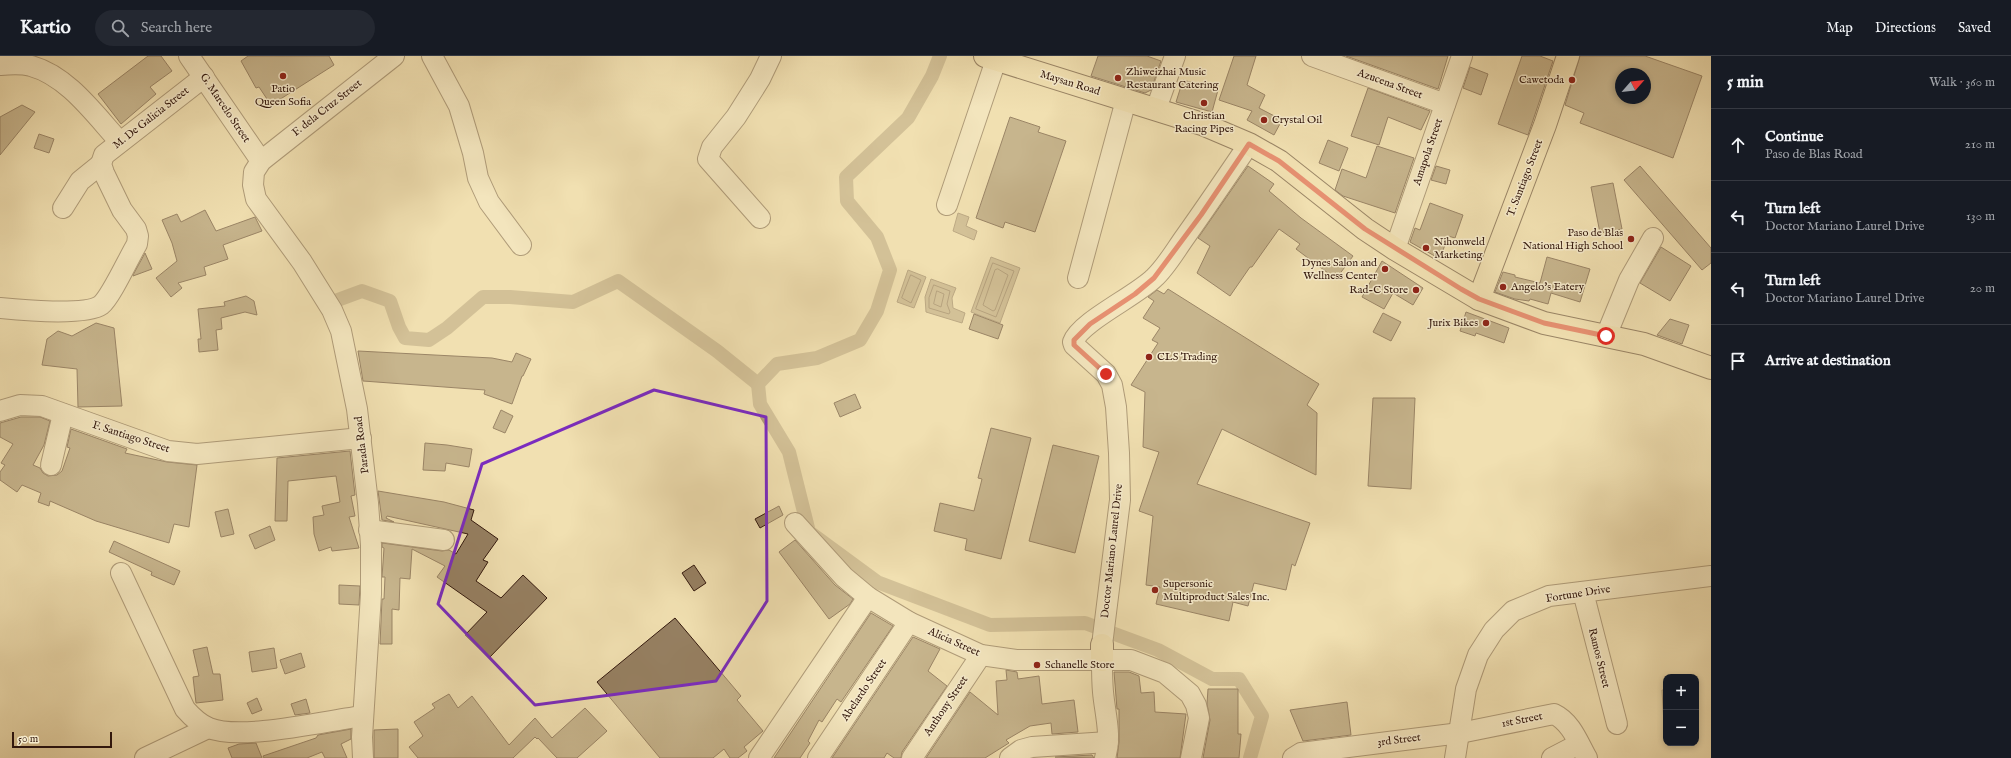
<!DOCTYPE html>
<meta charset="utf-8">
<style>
body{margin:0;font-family:"IM FELL English",serif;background:#242831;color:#f1f3f6}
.controls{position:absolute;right:12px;bottom:12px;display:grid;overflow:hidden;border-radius:8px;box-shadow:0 2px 6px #0003}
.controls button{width:36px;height:36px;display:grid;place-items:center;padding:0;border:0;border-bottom:1px solid #363941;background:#171b24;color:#f1f3f6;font:20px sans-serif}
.compass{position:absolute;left:1615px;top:12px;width:36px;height:36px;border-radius:50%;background:#171b24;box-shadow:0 2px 6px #0003;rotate:62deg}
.scale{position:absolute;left:12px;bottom:10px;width:100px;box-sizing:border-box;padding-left:4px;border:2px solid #33180d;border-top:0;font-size:11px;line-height:14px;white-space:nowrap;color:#33180d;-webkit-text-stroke:3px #f6ebcc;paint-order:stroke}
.stop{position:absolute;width:12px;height:12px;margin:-9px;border:3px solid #d93025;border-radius:50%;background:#fff}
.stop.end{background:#d93025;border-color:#fff;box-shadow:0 1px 4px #0008}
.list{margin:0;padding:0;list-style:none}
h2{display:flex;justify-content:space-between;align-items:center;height:52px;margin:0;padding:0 16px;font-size:17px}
h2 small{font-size:13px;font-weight:400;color:#9ea1a6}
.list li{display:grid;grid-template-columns:26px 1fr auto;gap:12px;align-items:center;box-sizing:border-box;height:72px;padding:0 16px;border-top:1px solid #363941}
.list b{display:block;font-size:15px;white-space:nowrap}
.list p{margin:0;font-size:13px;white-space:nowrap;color:#9ea1a6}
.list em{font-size:13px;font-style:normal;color:#9ea1a6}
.icon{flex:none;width:22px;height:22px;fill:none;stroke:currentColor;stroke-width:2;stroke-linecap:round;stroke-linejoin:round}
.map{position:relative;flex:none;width:1711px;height:702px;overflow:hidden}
header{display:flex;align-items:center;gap:24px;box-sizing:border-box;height:56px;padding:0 20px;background:#171b24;border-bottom:1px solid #363941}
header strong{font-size:19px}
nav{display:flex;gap:22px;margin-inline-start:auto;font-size:14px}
.search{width:280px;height:36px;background:#242831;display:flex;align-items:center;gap:10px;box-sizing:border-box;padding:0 14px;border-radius:22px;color:#9ea1a6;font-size:15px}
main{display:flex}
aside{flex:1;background:#171b24}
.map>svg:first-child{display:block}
</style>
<header>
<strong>Kartio</strong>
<div class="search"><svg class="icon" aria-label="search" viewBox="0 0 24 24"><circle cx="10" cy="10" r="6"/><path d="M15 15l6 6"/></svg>Search here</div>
<nav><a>Map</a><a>Directions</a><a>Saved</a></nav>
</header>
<main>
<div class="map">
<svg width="1711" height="702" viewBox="0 0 1711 702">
<rect width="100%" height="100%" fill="#f1e0b1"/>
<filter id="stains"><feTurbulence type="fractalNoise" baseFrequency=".005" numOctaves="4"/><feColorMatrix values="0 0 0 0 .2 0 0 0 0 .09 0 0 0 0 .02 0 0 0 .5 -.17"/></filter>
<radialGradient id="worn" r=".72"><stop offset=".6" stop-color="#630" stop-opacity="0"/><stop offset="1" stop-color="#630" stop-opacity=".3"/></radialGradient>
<!-- green -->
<polygon fill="#d1be95" stroke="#826b51" points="1662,634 1666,634 1666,685 1665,685"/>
<!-- water -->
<g fill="#b09c79" stroke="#7e674e">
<polygon points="958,157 969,161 966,170 977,175 974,184 953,175"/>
<polygon points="991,201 1020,212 1000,267 971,256"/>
<polygon points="908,214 926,221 914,252 897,246"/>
<polygon points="931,223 956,232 952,242 953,252 965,257 962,267 926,256 925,241"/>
</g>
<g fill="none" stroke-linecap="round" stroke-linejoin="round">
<!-- shore -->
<g stroke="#725a43" stroke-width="1">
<polygon points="993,207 1014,215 996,261 976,253"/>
<polygon points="998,213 1008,219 995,254 993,255 983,249 995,214"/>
<polygon points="911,219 921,224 911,247 902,242"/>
<polygon points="934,229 950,235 947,248 950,256 949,258 929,252 929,242"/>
<polygon points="937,235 944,238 941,251 934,248"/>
</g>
<!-- canal -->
<g stroke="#b09c79" stroke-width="14">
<polyline points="940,0 932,20 908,62 846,121 847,145 877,181 890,214 877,255 860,284 817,302 777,308 758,328 760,348 789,396 809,476 877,526 990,569 1085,567 1158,594 1212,623 1239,623 1262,660 1250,702"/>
<polyline points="335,245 362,235 390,245 399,271 405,282 429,284 447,272 483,241 510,241 573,246 618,225 717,295 758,328"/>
</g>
</g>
<!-- building -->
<g fill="#968062" stroke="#33180d" fill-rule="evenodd">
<polygon points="148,0 161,0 172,15 150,31 156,38 121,68 98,38"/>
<polygon points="248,0 329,0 334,9 271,49 259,31 256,32 241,5"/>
<polygon points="1098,0 1147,0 1161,5 1151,34 1145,37 1091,20"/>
<polygon points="1234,0 1256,0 1247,29 1265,39 1259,52 1282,64 1274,79 1247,64 1252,55 1219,44"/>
<polygon points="1346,0 1448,0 1438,33"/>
<polygon points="1522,0 1540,0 1553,5 1528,79 1498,68"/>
<path d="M 1580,0 L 1645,0 L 1702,20 L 1673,102 L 1580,67 L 1584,57 L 1565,49 ZM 1621,18 L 1645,18 L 1645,42 L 1621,42 Z"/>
<polygon points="1470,11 1488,18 1481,39 1463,32"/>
<polygon points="1183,24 1218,34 1212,56 1176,46"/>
<polygon points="1368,32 1430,55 1421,74 1388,61 1379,89 1351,80"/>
<polygon points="22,49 35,56 0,99 0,61"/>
<polygon points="1010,61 1040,71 1038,76 1066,85 1035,176 1005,166 1003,172 976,162"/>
<polygon points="39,78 54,83 49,97 34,92"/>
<polygon points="1328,84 1348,92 1339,115 1319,107"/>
<polygon points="1377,90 1414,102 1395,157 1343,140 1335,134 1342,113 1366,122"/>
<polygon points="1248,110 1274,128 1269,135 1301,162 1353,200 1336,223 1296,193 1300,188 1279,173 1252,211 1250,211 1230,240 1197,217 1210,190 1198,182"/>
<polygon points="1436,110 1450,114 1446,128 1431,124"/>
<polygon points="1640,110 1711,192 1711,207 1702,214 1624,124"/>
<polygon points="1613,127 1622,173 1600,177 1591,131"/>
<polygon points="1430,147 1463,159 1455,182 1448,180 1440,203 1410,186 1415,172 1420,174"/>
<polygon points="205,154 216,175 255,161 262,175 223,189 228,203 204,211 206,219 178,227 182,232 171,241 156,222 177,205 172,187 162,164 177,158 181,166"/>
<polygon points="1661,191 1691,210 1670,245 1640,227"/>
<polygon points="145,197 152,213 133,220 133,219"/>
<polygon points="1547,201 1590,213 1580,246 1551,237 1548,248 1530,243 1529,245 1515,243 1495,236 1503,216 1515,219 1515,221 1540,227"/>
<polygon points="1382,205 1423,232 1413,249 1393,237 1384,253 1362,241"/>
<polygon points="1168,233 1319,328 1307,349 1317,357 1316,419 1222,373 1197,428 1310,467 1295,510 1292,508 1286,534 1254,527 1248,550 1233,546 1229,565 1156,548 1160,531 1146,529 1153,460 1139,455 1159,396 1143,391 1145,336 1131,329 1158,287 1152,284 1160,272 1143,262 1154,245 1148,241 1157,234 1164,238"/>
<polygon points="246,240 254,245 257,259 245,256 221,262 222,273 216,274 218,294 199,296 198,283 201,283 198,253 225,250 224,246"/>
<polygon points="1466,256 1509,272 1504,287 1476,277 1475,280 1460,275"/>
<polygon points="1383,257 1401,266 1391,285 1373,276"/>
<polygon points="974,258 1003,269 998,283 969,273"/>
<polygon points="1670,263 1689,269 1682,288 1657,279"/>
<polygon points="96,267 114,272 122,350 78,351 77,313 42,309 47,283 58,275 72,280"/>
<polygon points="358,295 492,302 512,306 516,297 531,303 523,320 522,320 512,348 484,338 485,334 363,325"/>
<polygon points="855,338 861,352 840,361 834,347"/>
<polygon points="1373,342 1415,342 1411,433 1368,430"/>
<polygon points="501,354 513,360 505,377 493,372"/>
<polygon points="21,361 40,361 50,365 44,389 33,409 40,412 43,417 48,420 57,419 62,415 70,392 67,391 71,373 127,393 125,397 167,406 197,409 189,471 174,468 169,487 96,465 50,445 49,450 38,446 41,437 22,429 17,436 0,424 0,416 5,409 1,407 13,388 0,381 0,367"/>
<polygon points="991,372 1031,382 1001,503 965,494 967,483 934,475 940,447 974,455 982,423 978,422"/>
<polygon points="425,387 447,389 472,393 469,411 446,407 445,415 423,414"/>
<polygon points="1053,389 1099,400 1075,497 1029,485"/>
<polygon points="350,395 355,439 351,440 355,460 349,461 359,492 332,495 331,491 319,495 314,478 313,461 324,459 322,450 340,446 336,420 288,425 287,465 275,465 277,402"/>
<polygon points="378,435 444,446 474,454 471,464 498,483 483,504 488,506 476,525 501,542 523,519 547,542 489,602 465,579 487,556 437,521 445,510 412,493 410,523 400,522 399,554 392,553 392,588 380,588 382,543 384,543 385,521 382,521 384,492 382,491 382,487 442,495 449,494 456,498 468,478 387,460 386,462 394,466 382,464"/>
<polygon points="779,450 783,459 760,472 755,463"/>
<polygon points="228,453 234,478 221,481 215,456"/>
<polygon points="270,470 275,484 255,493 249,479"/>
<polygon points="795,484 835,529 853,543 850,548 829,563 779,496"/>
<polygon points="114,485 180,515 174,529 151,519 152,516 109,496"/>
<polygon points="694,509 706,527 694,535 682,517"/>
<polygon points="339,529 360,530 359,549 339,548"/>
<polygon points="871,557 893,570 841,646 837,643 822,666 819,664 808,685 810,687 800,702 774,702"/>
<polygon points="675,562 741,640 737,644 763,675 744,691 747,695 738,702 730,702 724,693 713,702 660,702 597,626"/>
<polygon points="913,581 940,593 928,615 947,630 902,696 901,702 894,702 887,697 884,702 832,702"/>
<polygon points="207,591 213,618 220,618 223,644 196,647 193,621 199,620 193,594"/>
<polygon points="274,592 277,612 252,616 249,596"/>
<polygon points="301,597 305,611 285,618 280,604"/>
<polygon points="1006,614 1017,616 1018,623 1039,620 1042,648 1074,644 1078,676 1052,678 1051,667 1030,670 1006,684 1009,687 985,702 926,702 970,636 998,659 996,625 1007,624"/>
<polygon points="1114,616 1129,616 1139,620 1141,637 1154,636 1155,656 1186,658 1180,702 1117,702 1119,686 1119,653 1117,653"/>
<polygon points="1208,633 1238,633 1238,678 1241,678 1239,702 1203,702 1210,664 1207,648"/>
<polygon points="449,638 458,652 472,640 509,689 535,662 552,682 585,652 607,675 577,702 557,702 538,682 537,683 535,681 513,702 418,702 409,691 423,680 414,666 435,652 432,648"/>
<polygon points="257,642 262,654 252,658 247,647"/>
<polygon points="306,643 310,657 295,659 291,648"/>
<polygon points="1347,646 1351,679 1303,685 1290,654"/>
<polygon points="351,673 351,683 341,688 347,702 325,702 322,696 307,702 264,702 263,700 316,682 318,679"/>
<polygon points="398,673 398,702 374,702 374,674"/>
<polygon points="256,687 262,702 232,702 228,692 239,688"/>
<polygon points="1092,699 1094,702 1055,701"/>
</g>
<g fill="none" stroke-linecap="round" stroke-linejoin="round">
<defs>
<g id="minor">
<polyline points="189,0 261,105"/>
<polyline points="432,0 459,50 473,97 478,122 489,146 521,189"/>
<polyline points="1312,0 1445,48"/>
<path d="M 0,9 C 10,8 21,7 31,10 C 68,20 95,59 120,86"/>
<polyline points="1156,53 1175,0"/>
<polyline points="947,149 996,4"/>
<polyline points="63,152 80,125 101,108"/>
<polyline points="760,162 708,103 712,91 736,61 760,23 771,0"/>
<polyline points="1395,193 1462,0"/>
<polyline points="1078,222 1126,44"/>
<path d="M 0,252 C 20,254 86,260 101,249 C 111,241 129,201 137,188 L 138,180 L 136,173 L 122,154 L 104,117 L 101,108 L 104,99 L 204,21"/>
<polyline points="1606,280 1629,224 1653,182"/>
<polyline points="0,355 20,349 42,350 168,395 197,398 361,382"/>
<polyline points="51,409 63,358"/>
<polyline points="795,467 844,521 868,541 909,566 981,599 1016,604 1131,604 1165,617 1190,638 1196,649 1199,662 1191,702"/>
<polyline points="369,474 444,484"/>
<path d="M 121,517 L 185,653 C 192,661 199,668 209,672 C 241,685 325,665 363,660"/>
<polyline points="1583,536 1617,668"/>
<path d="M 1102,589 L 1120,444 L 1119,397 L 1116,351 L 1112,329 L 1106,318 L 1074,289 L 1073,286 C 1080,266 1136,240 1154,222 C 1166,211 1175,195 1185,181 C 1207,150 1228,119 1249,88"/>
<path d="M 1102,604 C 1102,615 1102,625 1103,636 C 1105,658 1112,680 1105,702"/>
<polyline points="145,702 208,672"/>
<polyline points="363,702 362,681 371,538 371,489 368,447 357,353 341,275 332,254 302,206 256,143 253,129 254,116 261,105 394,0"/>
<polyline points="759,702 868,541"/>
<polyline points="818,702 909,566"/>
<polyline points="912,702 981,599"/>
<polyline points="1010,702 1021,694 1032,691 1108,686"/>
<path d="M 1293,702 L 1301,697 L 1460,677 L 1554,658 C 1571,666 1578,686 1587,702"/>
<polyline points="1455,702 1466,633 1478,599 1494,574 1513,555 1549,540 1711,520"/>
<polyline points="1552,702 1579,688"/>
</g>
<g id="major">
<polyline points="985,0 1202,68 1249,88 1279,105 1365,173 1395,193 1479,243 1544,267 1644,288 1711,312"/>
<polyline points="1479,243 1545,69 1568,0"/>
<polyline points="1102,604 1102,589"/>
</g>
</defs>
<!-- minor casing -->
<use href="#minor" stroke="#624a36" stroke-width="22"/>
<!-- major casing -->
<use href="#major" stroke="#33180d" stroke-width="24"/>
<!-- minor -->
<use href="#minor" stroke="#f6ebcc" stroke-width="20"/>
<!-- major -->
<use href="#major" stroke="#f1e0b1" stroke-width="22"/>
</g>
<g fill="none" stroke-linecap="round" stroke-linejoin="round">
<!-- route -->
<polyline stroke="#d93025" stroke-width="5" points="1106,318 1074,289 1074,284 1090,268 1135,238 1154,222 1201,159 1249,88 1279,105 1365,173 1461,233 1479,243 1544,267 1606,280"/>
</g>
<!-- marked area -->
<path d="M0 0H1711V702H0ZM 654,334 L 766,361 L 767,545 L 716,625 L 535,649 L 438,548 L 482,408 Z" fill="#f1e0b1" fill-opacity=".55" fill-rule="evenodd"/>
<path fill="none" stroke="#7b2cbf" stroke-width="3" stroke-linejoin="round" d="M 654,334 L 766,361 L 767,545 L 716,625 L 535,649 L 438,548 L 482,408 Z"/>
<!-- markers -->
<g fill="#8f2418" stroke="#f6ebcc" stroke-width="1.5">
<circle cx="283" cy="20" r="4"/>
<circle cx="1118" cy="22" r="4"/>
<circle cx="1572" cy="24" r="4"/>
<circle cx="1204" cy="47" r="4"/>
<circle cx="1264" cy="64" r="4"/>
<circle cx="1631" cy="183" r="4"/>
<circle cx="1426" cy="192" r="4"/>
<circle cx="1385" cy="213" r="4"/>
<circle cx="1503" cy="231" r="4"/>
<circle cx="1416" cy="234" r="4"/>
<circle cx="1486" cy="267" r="4"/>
<circle cx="1149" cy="301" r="4"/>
<circle cx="1155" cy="534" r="4"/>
<circle cx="1037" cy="609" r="4"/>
</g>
<g text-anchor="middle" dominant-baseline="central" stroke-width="3" stroke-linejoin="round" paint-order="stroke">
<!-- poi labels -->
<g font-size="11" fill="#33180d" stroke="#f6ebcc" text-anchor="start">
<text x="1126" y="16">Zhiweizhai Music<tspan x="1126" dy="13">Restaurant Catering</tspan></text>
<text x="1564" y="24" text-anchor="end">Cawetoda</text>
<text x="283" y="33" text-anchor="middle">Patio<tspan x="283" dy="13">Queen Sofia</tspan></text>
<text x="1204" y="60" text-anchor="middle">Christian<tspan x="1204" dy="13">Racing Pipes</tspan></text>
<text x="1272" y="64">Crystal Oil</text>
<text x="1623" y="177" text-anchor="end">Paso de Blas<tspan x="1623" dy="13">National High School</tspan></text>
<text x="1434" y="186">Nihonweld<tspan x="1434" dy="13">Marketing</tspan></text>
<text x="1377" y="207" text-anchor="end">Dynes Salon and<tspan x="1377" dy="13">Wellness Center</tspan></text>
<text x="1511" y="231">Angelo's Eatery</text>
<text x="1408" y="234" text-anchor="end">Rad-C Store</text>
<text x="1478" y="267" text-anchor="end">Jurix Bikes</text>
<text x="1157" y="301">CLS Trading</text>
<text x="1163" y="528">Supersonic<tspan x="1163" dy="13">Multiproduct Sales Inc.</tspan></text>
<text x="1045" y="609">Schanelle Store</text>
</g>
<!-- street labels -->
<g font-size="11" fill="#33180d" stroke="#f6ebcc">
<text transform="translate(1070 27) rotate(17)">Maysan Road</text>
<text transform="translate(1390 28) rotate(20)">Azucena Street</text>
<text transform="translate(225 52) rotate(56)">G. Marcelo Street</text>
<text transform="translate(327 52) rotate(-38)">F. dela Cruz Street</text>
<text transform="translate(151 62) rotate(-38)">M. De Galicia Street</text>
<text transform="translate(1428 96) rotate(-71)">Amapola Street</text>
<text transform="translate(1525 122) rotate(-69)">T. Santiago Street</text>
<text transform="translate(131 381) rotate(18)">F. Santiago Street</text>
<text transform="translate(362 389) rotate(-97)">Parada Road</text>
<text transform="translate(1112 495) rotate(-84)">Doctor Mariano Laurel Drive</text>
<text transform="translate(1578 538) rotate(-9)">Fortune Drive</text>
<text transform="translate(954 586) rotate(24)">Alicia Street</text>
<text transform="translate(1599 602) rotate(76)">Ramos Street</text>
<text transform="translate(864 634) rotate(-56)">Abelardo Street</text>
<text transform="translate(946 650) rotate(-56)">Anthony Street</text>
<text transform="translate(1522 664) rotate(-11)">1st Street</text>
<text transform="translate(1399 684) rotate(-7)">3rd Street</text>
</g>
</g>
<rect width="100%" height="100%" filter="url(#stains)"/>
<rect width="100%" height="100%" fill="url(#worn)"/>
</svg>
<div class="controls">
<button>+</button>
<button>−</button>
</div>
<svg class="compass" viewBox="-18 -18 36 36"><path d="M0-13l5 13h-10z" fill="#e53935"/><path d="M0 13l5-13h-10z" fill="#9ea1a6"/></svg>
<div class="scale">50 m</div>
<div class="stop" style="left:1606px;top:280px"></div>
<div class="stop end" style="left:1106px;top:318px"></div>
</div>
<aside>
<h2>5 min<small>Walk · 360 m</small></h2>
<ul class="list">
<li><svg class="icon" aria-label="ahead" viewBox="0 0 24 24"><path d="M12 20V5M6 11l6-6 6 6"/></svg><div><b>Continue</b><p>Paso de Blas Road</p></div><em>210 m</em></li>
<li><svg class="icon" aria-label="left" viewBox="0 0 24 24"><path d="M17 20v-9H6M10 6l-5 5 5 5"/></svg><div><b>Turn left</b><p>Doctor Mariano Laurel Drive</p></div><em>130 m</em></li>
<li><svg class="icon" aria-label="left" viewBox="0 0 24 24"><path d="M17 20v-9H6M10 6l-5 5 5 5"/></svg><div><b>Turn left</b><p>Doctor Mariano Laurel Drive</p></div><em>20 m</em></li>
<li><svg class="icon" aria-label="arrive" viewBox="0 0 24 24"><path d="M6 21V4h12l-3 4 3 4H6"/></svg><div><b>Arrive at destination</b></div></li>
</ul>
</aside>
</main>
